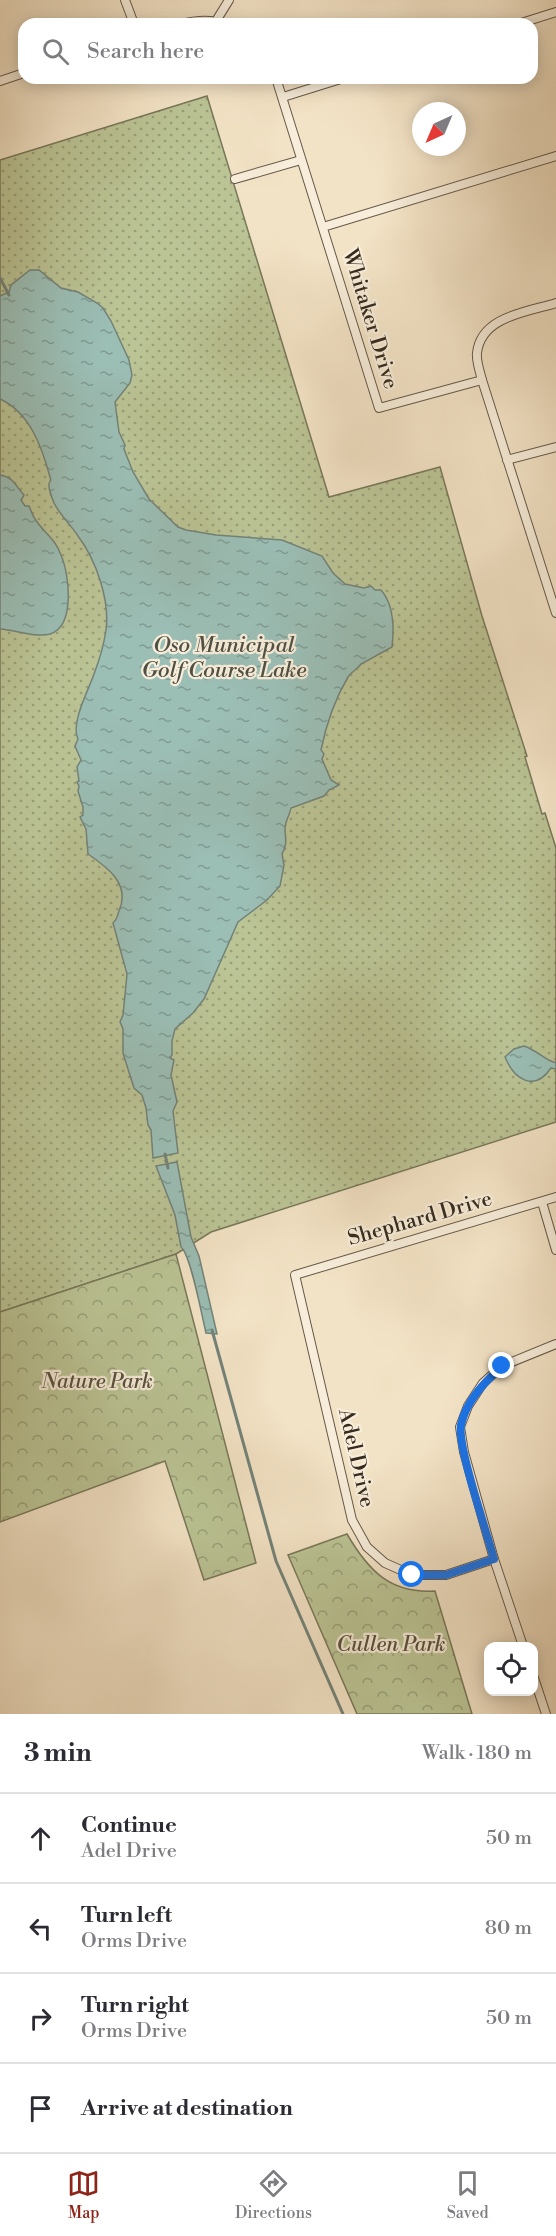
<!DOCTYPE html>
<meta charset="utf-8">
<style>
body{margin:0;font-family:"Libre Bodoni",serif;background:#f2f2f3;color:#2b2b33}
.controls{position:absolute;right:18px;bottom:18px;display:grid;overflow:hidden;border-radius:12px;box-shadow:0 3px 15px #0003}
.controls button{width:54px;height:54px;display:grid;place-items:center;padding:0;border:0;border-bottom:2px solid #e1e1e2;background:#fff;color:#2b2b33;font:30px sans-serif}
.compass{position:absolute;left:412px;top:102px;width:54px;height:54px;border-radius:50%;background:#fff;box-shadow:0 3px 15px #0003;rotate:224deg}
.stop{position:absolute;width:18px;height:18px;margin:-14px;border:4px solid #1a73e8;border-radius:50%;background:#fff}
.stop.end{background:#1a73e8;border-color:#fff;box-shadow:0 2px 6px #0008}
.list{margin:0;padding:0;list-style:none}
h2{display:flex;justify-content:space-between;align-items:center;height:78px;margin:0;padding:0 24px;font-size:26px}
h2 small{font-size:20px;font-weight:400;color:#7c7c81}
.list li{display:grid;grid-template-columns:39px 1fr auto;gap:18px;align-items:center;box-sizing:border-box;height:90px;padding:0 24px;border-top:2px solid #e1e1e2}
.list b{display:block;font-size:22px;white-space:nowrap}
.list p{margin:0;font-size:20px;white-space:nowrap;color:#7c7c81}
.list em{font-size:20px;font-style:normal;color:#7c7c81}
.icon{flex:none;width:33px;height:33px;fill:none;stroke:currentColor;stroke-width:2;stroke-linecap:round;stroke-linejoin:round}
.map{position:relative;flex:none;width:556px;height:1714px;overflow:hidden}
.search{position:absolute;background:#fff;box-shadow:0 3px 15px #0003;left:18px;right:18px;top:18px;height:66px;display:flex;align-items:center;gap:15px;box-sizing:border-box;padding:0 21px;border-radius:18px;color:#7c7c81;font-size:22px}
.sheet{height:438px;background:#fff}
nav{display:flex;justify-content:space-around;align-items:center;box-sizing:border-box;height:84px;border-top:2px solid #e1e1e2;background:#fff;font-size:16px;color:#7c7c81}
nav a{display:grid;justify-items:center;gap:3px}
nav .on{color:#8f2418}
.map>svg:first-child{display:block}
</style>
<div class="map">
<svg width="556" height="1714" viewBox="0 0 556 1714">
<defs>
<pattern id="grass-dots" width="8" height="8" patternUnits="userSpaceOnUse" patternTransform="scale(1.5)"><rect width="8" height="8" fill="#bbc495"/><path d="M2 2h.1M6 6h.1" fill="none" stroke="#999f79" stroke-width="1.8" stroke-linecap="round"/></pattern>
<pattern id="park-crowns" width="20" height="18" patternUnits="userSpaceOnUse" patternTransform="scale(1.5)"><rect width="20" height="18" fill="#bbc495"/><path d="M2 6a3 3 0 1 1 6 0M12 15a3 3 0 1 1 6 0" fill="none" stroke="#999f79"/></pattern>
<pattern id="water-ripples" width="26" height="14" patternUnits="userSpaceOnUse" patternTransform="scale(1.5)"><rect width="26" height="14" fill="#9bbeb5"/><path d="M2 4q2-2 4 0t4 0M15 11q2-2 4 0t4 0" fill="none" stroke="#7f9b93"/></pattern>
</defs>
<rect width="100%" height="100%" fill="#f3e3c6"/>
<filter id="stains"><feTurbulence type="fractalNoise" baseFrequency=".00333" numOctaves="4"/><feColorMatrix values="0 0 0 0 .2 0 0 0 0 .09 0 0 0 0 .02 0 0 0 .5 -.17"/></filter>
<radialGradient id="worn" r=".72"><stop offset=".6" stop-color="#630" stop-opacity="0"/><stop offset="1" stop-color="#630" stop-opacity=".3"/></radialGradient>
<!-- grass -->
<polygon fill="url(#grass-dots)" stroke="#78785a" stroke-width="1.5" points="207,96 329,497 440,467 482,616 527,756 525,757 542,814 545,813 556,848 556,1122 211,1232 176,1254 0,1312 0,160"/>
<!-- park -->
<g fill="url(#park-crowns)" stroke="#78785a" stroke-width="1.5">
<polygon points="176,1254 256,1563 204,1580 165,1461 0,1522 0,1312"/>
<path d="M 347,1534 C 368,1570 390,1594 435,1591 L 472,1714 L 357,1714 L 288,1555 Z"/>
</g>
<!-- water -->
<g fill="url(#water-ripples)" stroke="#738379" stroke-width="1.5">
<path d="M 30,270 L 39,270 L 61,288 L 78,292 L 97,303 L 103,308 L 111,321 L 129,360 L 132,375 L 130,383 L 115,402 L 119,432 L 125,445 L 124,449 L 133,472 L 149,499 L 178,527 L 186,530 L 216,535 L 282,540 L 322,556 L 333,573 L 345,584 L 364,588 L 371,586 L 375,590 L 381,590 C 394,605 394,630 392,647 L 361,664 C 358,669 352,671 348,677 C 335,699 326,725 321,750 L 324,754 L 322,759 L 331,780 L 339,785 L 329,790 L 324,796 L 291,808 C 290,814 285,822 285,828 C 285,838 288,844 282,854 L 284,865 L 280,886 L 267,900 L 238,922 L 204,999 L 193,1013 L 175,1029 L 172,1041 L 172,1055 L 170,1058 L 174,1060 L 171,1075 L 177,1102 L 173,1111 L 178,1153 L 153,1158 L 151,1130 L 148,1125 L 146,1108 L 142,1095 L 134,1088 L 127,1066 L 123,1053 L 123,1029 L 120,1022 L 123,1015 L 127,974 L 113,923 C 118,919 117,916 119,911 C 131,884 107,867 88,854 L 86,829 L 80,817 L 83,815 L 83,807 L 78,791 L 79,786 L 77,782 L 79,781 L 77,767 L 81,760 L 75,746 L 78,739 C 70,724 89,689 94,674 C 99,661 104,644 106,630 C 110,600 96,560 78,536 C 70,524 60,515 54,503 C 52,498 49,490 49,486 C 49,477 52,485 50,477 C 42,447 30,413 0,399 L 0,296 L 9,292 L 11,285 Z"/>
<path d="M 0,475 C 14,477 16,487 24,495 L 21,500 L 25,506 L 29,506 C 31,510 32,515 35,519 C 43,532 55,538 61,555 C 69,573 76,626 50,634 C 35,638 16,630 0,629 Z"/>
<path d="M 524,1046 C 537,1050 544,1060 556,1063 L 556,1069 L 551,1068 C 534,1093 514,1079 505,1057 L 514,1049 Z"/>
<path d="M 177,1162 L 191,1237 L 199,1256 L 217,1334 L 206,1333 C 202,1317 191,1255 181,1247 L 175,1215 L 156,1166 Z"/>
</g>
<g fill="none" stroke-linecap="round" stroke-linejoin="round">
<!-- stream -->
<g stroke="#738379" stroke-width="3">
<polyline points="0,278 9,295"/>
<polyline points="165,1154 168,1168"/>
<polyline points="212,1330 276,1561 343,1714"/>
</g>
<defs>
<g id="minor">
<polyline points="125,0 134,24"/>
<polyline points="216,21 229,0"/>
<path d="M 181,24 C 196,20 211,19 225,24"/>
<polyline points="518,24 556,12"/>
<polyline points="276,78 379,408 482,380"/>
<polyline points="0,81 24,73"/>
<polyline points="283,97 344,78"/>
<polyline points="235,179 301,160"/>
<polyline points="323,227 556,156"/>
<path d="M 556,303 C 528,312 481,316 477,353 C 476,361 480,372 482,380 L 556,613"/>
<polyline points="507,460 556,447"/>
<polyline points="542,1202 556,1250"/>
<polyline points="494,1559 446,1575 412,1575 385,1563 367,1547 352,1520 295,1275 556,1197"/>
<polyline points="523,1646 494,1559 464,1452 460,1427 468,1406 483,1383 502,1366 556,1344"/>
<polyline points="534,1678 546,1714"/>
</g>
</defs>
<!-- minor casing -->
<use href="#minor" stroke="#655948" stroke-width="10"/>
<!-- minor -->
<use href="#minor" stroke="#f7edda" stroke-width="8"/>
</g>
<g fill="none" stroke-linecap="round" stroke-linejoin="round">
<!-- route -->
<path stroke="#1a73e8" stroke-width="8" d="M 412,1575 L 446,1575 L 494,1559 C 487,1533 457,1446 461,1425 C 466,1401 485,1382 502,1366"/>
</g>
<g text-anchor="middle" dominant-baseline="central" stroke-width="4.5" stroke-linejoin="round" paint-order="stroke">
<!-- street labels -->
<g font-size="21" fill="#362b1e" stroke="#f7edda">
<text transform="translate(370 319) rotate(73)">Whitaker Drive</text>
<text transform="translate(420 1219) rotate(-16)">Shephard Drive</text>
<text transform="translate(356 1458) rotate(77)">Adel Drive</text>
</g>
<!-- park labels -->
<g font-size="21" font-style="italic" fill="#57513c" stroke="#f7edda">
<text x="97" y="1382">Nature Park</text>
<text x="391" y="1645">Cullen Park</text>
</g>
<!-- water labels -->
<g font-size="22" font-style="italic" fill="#4f5044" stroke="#f7edda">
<text x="224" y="645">Oso Municipal<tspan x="224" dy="25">Golf Course Lake</tspan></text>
</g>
</g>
<rect width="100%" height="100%" filter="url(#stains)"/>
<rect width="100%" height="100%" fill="url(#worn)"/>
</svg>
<div class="controls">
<button><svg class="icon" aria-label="locate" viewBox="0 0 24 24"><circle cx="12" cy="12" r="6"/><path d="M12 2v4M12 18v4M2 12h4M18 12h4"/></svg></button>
</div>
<svg class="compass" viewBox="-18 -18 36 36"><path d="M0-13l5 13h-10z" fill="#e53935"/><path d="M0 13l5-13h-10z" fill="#7c7c81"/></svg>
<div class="stop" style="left:412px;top:1575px"></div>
<div class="stop end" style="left:502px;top:1366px"></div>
<div class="search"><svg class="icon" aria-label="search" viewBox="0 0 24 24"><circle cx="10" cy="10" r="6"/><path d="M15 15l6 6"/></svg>Search here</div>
</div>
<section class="sheet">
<h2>3 min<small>Walk · 180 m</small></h2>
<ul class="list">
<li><svg class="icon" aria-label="ahead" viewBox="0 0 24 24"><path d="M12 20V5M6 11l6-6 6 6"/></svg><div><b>Continue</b><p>Adel Drive</p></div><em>50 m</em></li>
<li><svg class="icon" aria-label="left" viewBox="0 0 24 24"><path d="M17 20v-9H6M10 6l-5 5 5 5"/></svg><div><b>Turn left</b><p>Orms Drive</p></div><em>80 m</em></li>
<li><svg class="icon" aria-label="right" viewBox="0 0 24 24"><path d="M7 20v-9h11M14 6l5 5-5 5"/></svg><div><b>Turn right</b><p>Orms Drive</p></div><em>50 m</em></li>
<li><svg class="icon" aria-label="arrive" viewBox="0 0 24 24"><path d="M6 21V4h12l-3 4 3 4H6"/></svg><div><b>Arrive at destination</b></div></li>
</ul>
</section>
<nav>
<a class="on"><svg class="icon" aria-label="map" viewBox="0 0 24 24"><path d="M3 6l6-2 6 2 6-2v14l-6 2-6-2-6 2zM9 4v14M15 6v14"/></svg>Map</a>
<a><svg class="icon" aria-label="directions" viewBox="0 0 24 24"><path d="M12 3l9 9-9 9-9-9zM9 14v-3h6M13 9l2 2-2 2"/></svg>Directions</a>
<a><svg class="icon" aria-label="saved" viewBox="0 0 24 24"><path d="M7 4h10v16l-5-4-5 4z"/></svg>Saved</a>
</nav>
